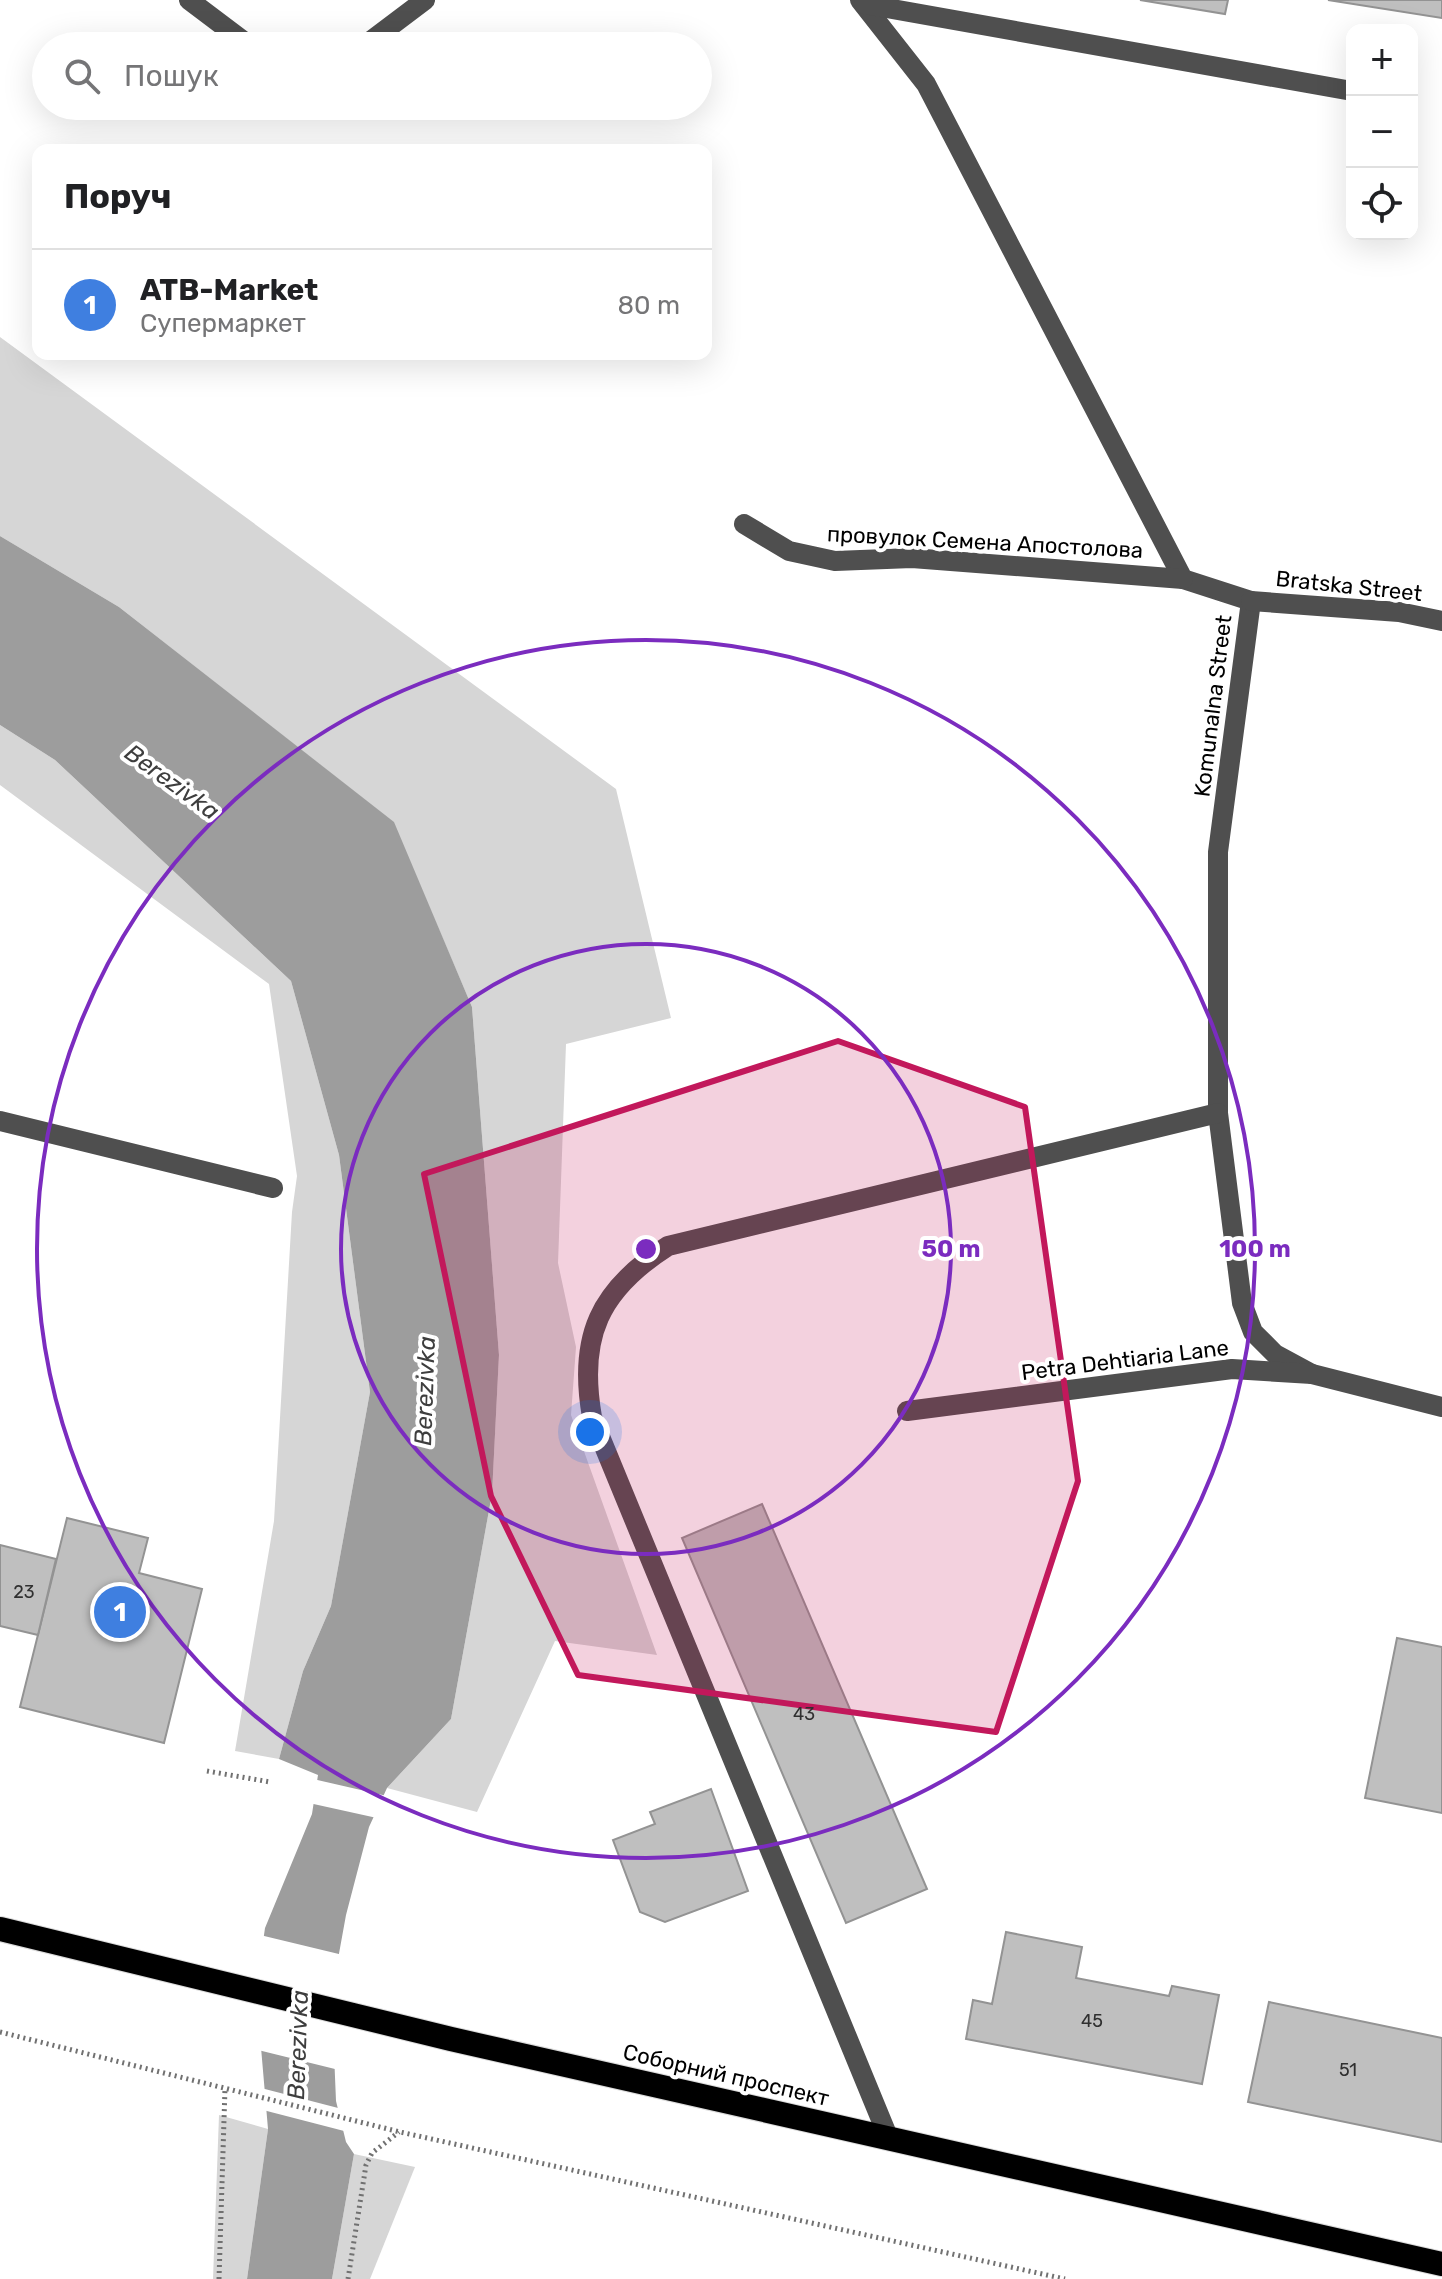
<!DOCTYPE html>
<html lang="uk">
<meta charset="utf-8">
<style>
body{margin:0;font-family:Rubik,sans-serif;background:#f2f2f2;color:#202124}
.controls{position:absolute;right:24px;top:24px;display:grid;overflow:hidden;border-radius:16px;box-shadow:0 8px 32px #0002}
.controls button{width:72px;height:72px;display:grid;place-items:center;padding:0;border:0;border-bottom:2px solid #e0e0e0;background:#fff;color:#202124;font:40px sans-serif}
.you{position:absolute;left:590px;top:1432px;width:28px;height:28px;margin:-20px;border:6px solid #fff;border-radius:50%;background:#1a73e8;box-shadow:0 0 0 12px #1a73e833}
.badge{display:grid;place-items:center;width:52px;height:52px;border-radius:50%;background:#0b8043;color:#fff;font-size:26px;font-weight:700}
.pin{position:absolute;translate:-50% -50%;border:4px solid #fff;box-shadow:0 2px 8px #0006}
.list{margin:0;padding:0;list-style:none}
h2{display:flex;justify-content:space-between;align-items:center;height:104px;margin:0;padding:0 32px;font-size:34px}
h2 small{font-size:26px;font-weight:400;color:#757577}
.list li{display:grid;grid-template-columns:52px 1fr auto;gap:24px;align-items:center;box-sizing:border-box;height:112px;padding:0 32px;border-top:2px solid #e0e0e0}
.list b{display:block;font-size:30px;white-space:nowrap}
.list p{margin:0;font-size:26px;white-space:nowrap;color:#757577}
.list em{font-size:26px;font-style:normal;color:#757577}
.icon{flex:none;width:44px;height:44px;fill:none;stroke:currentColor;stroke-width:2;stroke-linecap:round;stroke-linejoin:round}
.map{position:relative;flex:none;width:1442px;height:2279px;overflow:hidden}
.search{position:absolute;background:#fff;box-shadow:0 8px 32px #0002;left:32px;top:32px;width:680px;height:88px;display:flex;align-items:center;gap:20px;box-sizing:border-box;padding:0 28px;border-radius:44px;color:#757577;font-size:30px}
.panel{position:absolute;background:#fff;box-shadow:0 8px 32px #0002;left:32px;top:144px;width:680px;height:216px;border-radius:16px}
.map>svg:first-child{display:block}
</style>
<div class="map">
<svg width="1442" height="2279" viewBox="0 0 1442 2279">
<rect width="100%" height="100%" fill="#fff"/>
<!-- green -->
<g fill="#d6d6d6">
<polygon points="0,337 616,789 671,1018 566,1044 558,1263 576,1347 571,1415 657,1655 555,1641 477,1812 387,1788 451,1719 492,1494 499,1355 472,1007 393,822 119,607 0,536"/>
<polygon points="0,725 55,760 291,981 339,1155 370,1392 331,1606 303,1671 279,1759 235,1751 274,1521 292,1212 297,1176 269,984 0,785"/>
<polygon points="219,2115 268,2129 247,2279 213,2279"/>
<polygon points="354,2154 415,2167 370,2279 332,2279"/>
</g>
<!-- water -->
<polygon fill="#9d9d9d" points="0,536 119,607 394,822 472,1007 499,1355 492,1494 451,1719 387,1788 369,1827 346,1915 334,1981 333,2029 336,2101 346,2142 354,2154 332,2279 247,2279 268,2129 259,2024 259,1970 265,1928 312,1814 318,1775 279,1759 303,1671 331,1606 370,1392 339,1155 291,981 55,760 0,725"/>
<!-- pier -->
<g fill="#fff">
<polygon points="313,1779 387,1796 377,1818 309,1803"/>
<polygon points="260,1935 343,1955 338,1981 339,2070 258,2050 255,1970"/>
<polygon points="261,2088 342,2109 348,2132 263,2110"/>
</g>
<!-- building -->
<g fill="#bfbfbf" stroke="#939393" stroke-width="2">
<polygon points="1140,0 1228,0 1225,14"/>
<polygon points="1328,0 1442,0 1442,18"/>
<polygon points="762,1504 927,1889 846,1923 682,1538"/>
<polygon points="67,1518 148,1538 139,1573 202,1589 164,1743 20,1707"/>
<polygon points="0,1545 56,1559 38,1635 0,1626"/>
<polygon points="1397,1638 1442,1647 1442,1813 1365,1798"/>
<polygon points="711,1789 748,1891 665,1922 640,1912 613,1840 655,1824 650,1812"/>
<polygon points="1006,1932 1082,1947 1076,1978 1169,1996 1172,1986 1219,1995 1202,2084 966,2039 973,2000 992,2004"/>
<polygon points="1269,2002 1442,2038 1442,2142 1248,2102"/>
</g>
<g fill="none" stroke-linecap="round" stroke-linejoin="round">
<defs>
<polyline id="highway" points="0,1929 451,2039 1442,2264"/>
</defs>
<!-- highway casing -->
<use href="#highway" stroke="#dbdbdb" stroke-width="26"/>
<!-- path -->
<g stroke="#717171" stroke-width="5" stroke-dasharray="2 4" stroke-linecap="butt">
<polyline points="207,1771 270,1782"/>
<polyline points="0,2032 400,2132 1065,2279"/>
<polyline points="219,2279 225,2088"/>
<polyline points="348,2279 366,2165 372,2153 399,2132"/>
</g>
<!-- minor -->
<g stroke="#4f4f4f" stroke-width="20">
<polyline points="189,0 250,46"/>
<polyline points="860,0 926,84 1183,579 1251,601 1218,852 1218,1113 1242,1303 1253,1332 1275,1354 1312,1374"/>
<polyline points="864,4 1352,91"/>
<polyline points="364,46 425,0"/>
<polyline points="744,524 789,551 835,561 912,558 1183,579"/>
<polyline points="1251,601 1399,612 1442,621"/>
<polyline points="0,1121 273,1188"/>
<polyline points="907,1411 1232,1369 1312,1374 1442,1407"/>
<path d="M 889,2139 L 592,1417 C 578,1337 599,1290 668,1246 L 1218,1113"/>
</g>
<!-- highway -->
<use href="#highway" stroke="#000" stroke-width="24"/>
</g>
<!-- marked area -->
<path fill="#c2185b" fill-opacity="0.2" stroke="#c2185b" stroke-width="6" stroke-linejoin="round" d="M 838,1041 L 1025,1107 L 1078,1481 L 996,1732 L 578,1675 L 491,1496 L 424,1174 Z"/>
<!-- distance rings -->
<g fill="none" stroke="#7b2cbf" stroke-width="4">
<circle cx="646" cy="1249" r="305"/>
<circle cx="646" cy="1249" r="609"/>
</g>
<g text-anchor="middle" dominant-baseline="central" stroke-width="8" stroke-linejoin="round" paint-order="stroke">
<!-- number labels -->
<g font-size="18" fill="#303030">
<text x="24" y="1592">23</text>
<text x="804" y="1714">43</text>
<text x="1092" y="2021">45</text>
<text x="1348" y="2070">51</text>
</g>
<!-- street labels -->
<g font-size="22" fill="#000" stroke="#fff">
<text transform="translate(985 542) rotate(3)">провулок Семена Апостолова</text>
<text transform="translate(1349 586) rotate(6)">Bratska Street</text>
<text transform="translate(1213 706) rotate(-83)">Komunalna Street</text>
<text transform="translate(1125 1360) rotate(-7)">Petra Dehtiaria Lane</text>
<text transform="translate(726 2075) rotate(13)">Соборний проспект</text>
</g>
<!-- water labels -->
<g font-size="24" font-style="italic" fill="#3e3e3e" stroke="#fff">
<text transform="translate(172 782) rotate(36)">Berezivka</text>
<text transform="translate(425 1391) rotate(-88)">Berezivka</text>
<text transform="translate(298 2045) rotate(-88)">Berezivka</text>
</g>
</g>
<circle cx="646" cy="1249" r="12" fill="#7b2cbf" stroke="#fff" stroke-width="4"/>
<g font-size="24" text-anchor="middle" font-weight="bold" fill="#7b2cbf" stroke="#fff" stroke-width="8" stroke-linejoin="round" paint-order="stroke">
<text x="951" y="1257">50 m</text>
<text x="1255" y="1257">100 m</text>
</g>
</svg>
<div class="controls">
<button>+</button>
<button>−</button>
<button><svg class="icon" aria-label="locate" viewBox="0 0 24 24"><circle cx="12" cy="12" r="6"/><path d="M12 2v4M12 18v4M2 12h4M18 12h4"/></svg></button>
</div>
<div class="you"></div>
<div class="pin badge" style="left:120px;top:1612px;background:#3f7fe0">1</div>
<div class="search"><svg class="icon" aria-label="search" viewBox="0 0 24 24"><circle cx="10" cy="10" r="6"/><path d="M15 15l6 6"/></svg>Пошук</div>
<section class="panel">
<h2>Поруч<small></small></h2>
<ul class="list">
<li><span class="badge" style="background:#3f7fe0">1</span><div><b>ATB-Market</b><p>Супермаркет</p></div><em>80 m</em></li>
</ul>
</section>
</div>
